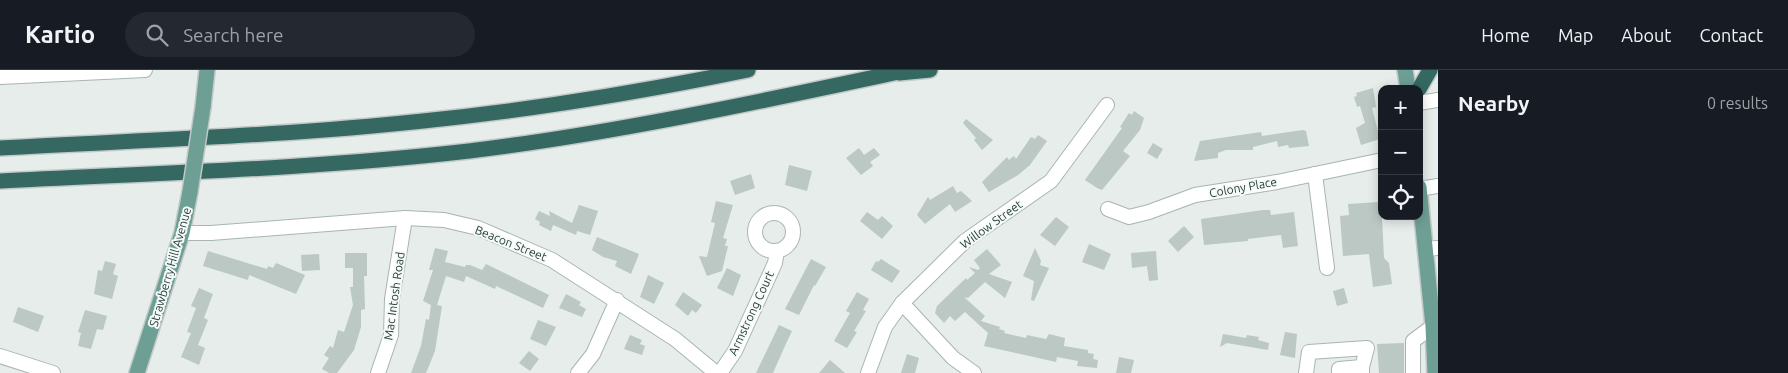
<!DOCTYPE html>
<meta charset="utf-8">
<style>
body{margin:0;font-family:Ubuntu,sans-serif;background:#242831;color:#f1f3f6}
.controls{position:absolute;right:15px;top:15px;display:grid;overflow:hidden;border-radius:10px;box-shadow:0 2px 12px #0003}
.controls button{width:45px;height:45px;display:grid;place-items:center;padding:0;border:0;border-bottom:1px solid #363941;background:#171b24;color:#f1f3f6;font:25px sans-serif}
.list{margin:0;padding:0;list-style:none}
h2{display:flex;justify-content:space-between;align-items:center;height:65px;margin:0;padding:0 20px;font-size:21px}
h2 small{font-size:16px;font-weight:400;color:#9ea1a6}
.icon{flex:none;width:28px;height:28px;fill:none;stroke:currentColor;stroke-width:2;stroke-linecap:round;stroke-linejoin:round}
.map{position:relative;flex:none;width:1438px;height:303px;overflow:hidden}
header{display:flex;align-items:center;gap:30px;box-sizing:border-box;height:70px;padding:0 25px;background:#171b24;border-bottom:1px solid #363941}
header strong{font-size:24px}
nav{display:flex;gap:28px;margin-inline-start:auto;font-size:18px}
.search{width:350px;height:45px;background:#242831;display:flex;align-items:center;gap:12px;box-sizing:border-box;padding:0 18px;border-radius:28px;color:#9ea1a6;font-size:19px}
main{display:flex}
aside{flex:1;background:#171b24}
.map>svg:first-child{display:block}
</style>
<header>
<strong>Kartio</strong>
<div class="search"><svg class="icon" aria-label="search" viewBox="0 0 24 24"><circle cx="10" cy="10" r="6"/><path d="M15 15l6 6"/></svg>Search here</div>
<nav><a>Home</a><a>Map</a><a>About</a><a>Contact</a></nav>
</header>
<main>
<div class="map">
<svg width="1438" height="303" viewBox="0 0 1438 303">
<rect width="100%" height="100%" fill="#e6edea"/>
<!-- building -->
<g fill="#bbc8c3">
<polygon points="1373,18 1376,37 1372,38 1380,69 1361,75 1356,58 1365,53 1360,36 1357,37 1354,27 1357,26 1356,23"/>
<polygon points="1134,41 1144,48 1140,60 1123,81 1130,86 1102,120 1097,118 1085,110 1122,58 1120,57 1129,43 1132,45"/>
<polygon points="966,49 993,70 982,80 974,70 976,68 963,53"/>
<polygon points="1303,60 1306,61 1309,76 1289,78 1288,75 1278,77 1277,71 1253,77 1253,80 1226,80 1218,83 1218,88 1194,91 1200,71 1261,62 1262,66"/>
<polygon points="1038,65 1047,71 1030,95 1018,105 989,122 982,112 1007,87 1009,90 1014,86 1016,89 1031,67 1035,69"/>
<polygon points="1153,73 1163,79 1157,89 1147,83"/>
<polygon points="859,78 864,85 874,78 880,85 870,92 873,96 861,105 846,88"/>
<polygon points="789,95 812,101 807,121 785,115"/>
<polygon points="751,104 755,118 735,125 730,111"/>
<polygon points="953,116 957,123 961,121 972,131 955,142 950,134 925,154 917,145 928,127 930,130"/>
<polygon points="716,131 733,135 723,168 727,169 725,176 728,176 722,201 707,206 699,186 707,187 715,153 711,152"/>
<polygon points="1378,132 1380,147 1382,147 1384,188 1389,193 1392,214 1373,217 1369,184 1343,186 1340,146 1349,145 1348,134"/>
<polygon points="579,135 598,141 590,165 577,161 576,165 553,155 551,161 539,155 540,152 535,149 539,141 550,146 549,141 572,153"/>
<polygon points="1263,140 1270,140 1271,145 1294,142 1298,176 1283,178 1281,165 1248,169 1248,171 1204,175 1201,149"/>
<polygon points="867,142 878,150 882,146 893,156 882,169 860,151"/>
<polygon points="1056,147 1069,157 1055,176 1040,165"/>
<polygon points="1184,156 1194,167 1178,182 1168,171"/>
<polygon points="597,167 639,184 631,204 615,196 617,191 603,187 592,180"/>
<polygon points="1089,174 1111,184 1104,200 1082,192"/>
<polygon points="435,178 448,181 445,192 465,197 466,195 470,195 482,200 486,194 549,225 543,238 496,216 495,219 466,206 464,212 446,206 437,235 442,236 435,281 426,303 411,303 421,276 426,249 429,250 431,235 423,231 433,200 429,200"/>
<polygon points="1035,178 1041,191 1040,195 1049,198 1034,231 1031,230 1034,211 1023,206"/>
<polygon points="987,179 1001,195 989,204 1012,212 1005,228 985,212 968,228 964,227 985,246 981,251 1000,257 999,259 1005,261 1004,263 1026,268 1027,265 1046,269 1049,264 1065,268 1064,276 1088,280 1088,283 1094,284 1093,289 1098,290 1097,298 1077,296 1078,291 1057,287 1056,292 984,276 988,263 965,242 955,251 950,246 944,253 935,243 937,236 966,208 967,210 975,203 969,197 978,200 980,198 974,190"/>
<polygon points="208,181 267,199 268,196 273,198 276,193 305,205 296,224 249,205 248,210 203,196"/>
<polygon points="1156,181 1158,210 1149,211 1147,196 1132,198 1131,183"/>
<polygon points="345,183 367,183 367,206 364,206 365,239 361,240 361,257 354,280 337,303 329,303 322,299 329,288 324,285 330,276 333,278 338,260 344,262 353,235 350,217 353,217 353,198 345,198"/>
<polygon points="319,184 320,200 302,201 301,185"/>
<polygon points="811,189 826,197 815,216 814,215 799,245 785,239"/>
<polygon points="881,189 900,201 892,213 871,200 876,191 878,192"/>
<polygon points="105,191 116,194 113,204 118,206 112,229 94,224 98,200 102,201"/>
<polygon points="727,198 741,205 733,226 717,218"/>
<polygon points="648,205 664,213 654,234 640,227"/>
<polygon points="199,218 213,224 204,248 208,250 198,275 205,278 199,295 181,287 191,263 187,262 196,238 191,236"/>
<polygon points="1344,218 1348,233 1337,236 1333,221"/>
<polygon points="683,222 702,235 696,243 692,240 688,246 675,235"/>
<polygon points="857,222 869,229 863,240 866,241 854,261 857,262 847,278 834,271 850,243 846,241"/>
<polygon points="566,224 581,232 579,235 586,239 582,247 559,238"/>
<polygon points="18,237 44,246 38,262 13,252"/>
<polygon points="85,240 107,246 103,260 97,259 91,279 78,276 81,263 78,262"/>
<polygon points="538,250 556,257 546,276 530,269"/>
<polygon points="779,255 792,261 784,278 773,303 756,303"/>
<polygon points="1285,262 1297,264 1295,288 1280,285"/>
<polygon points="1223,264 1246,268 1247,265 1259,267 1258,270 1269,273 1268,280 1227,273 1220,277"/>
<polygon points="630,265 642,270 640,274 645,276 642,285 624,279"/>
<polygon points="1404,273 1404,303 1379,303 1377,274"/>
<polygon points="529,281 539,289 530,301 519,293"/>
<polygon points="907,284 919,288 915,303 901,303"/>
<polygon points="1119,287 1134,290 1131,303 1116,303"/>
<polygon points="830,290 845,303 819,303"/>
</g>
<g fill="none" stroke-linecap="round" stroke-linejoin="round">
<defs>
<g id="minor">
<polyline points="0,7 145,0"/>
<polyline points="1419,33 1438,30"/>
<polyline points="1315,104 1327,198"/>
<polyline points="1419,119 1438,116"/>
<polyline points="1108,139 1129,147 1149,142 1195,125 1277,112 1382,90"/>
<circle cx="774" cy="162" r="19"/>
<polyline points="182,163 211,163 405,148 444,150 478,158 552,190 675,269 716,303"/>
<polyline points="1425,179 1438,178"/>
<polyline points="902,233 953,288 974,303"/>
<polyline points="0,286 53,303"/>
<polyline points="378,303 391,265 392,229 405,148"/>
<polyline points="578,303 593,284 617,230"/>
<polyline points="720,303 735,281 775,193 777,181"/>
<polyline points="868,303 885,257 902,233 965,171 1051,111 1107,35"/>
<polyline points="1306,303 1309,282 1367,278 1362,297"/>
<polyline points="1339,303 1339,299 1362,297 1362,303"/>
<polyline points="1413,303 1413,271 1433,256"/>
</g>
<g id="major">
<polyline points="1405,0 1408,19"/>
<polyline points="203,37 207,0"/>
<polyline points="1419,117 1433,256 1435,303"/>
<polyline points="137,303 182,163 190,122"/>
</g>
<g id="highway">
<polyline points="899,3 930,0"/>
<polyline points="1419,19 1430,0"/>
<path d="M 0,78 C 141,70 283,66 423,51 C 532,40 641,22 748,0"/>
<path d="M 0,111 C 156,103 313,99 469,81 C 617,63 762,31 908,0"/>
</g>
</defs>
<!-- minor casing -->
<use href="#minor" stroke="#a9b5b1" stroke-width="16"/>
<!-- major casing -->
<use href="#major" stroke="#c2c9c8" stroke-width="18"/>
<!-- highway casing -->
<use href="#highway" stroke="#c2c9c8" stroke-width="18"/>
<!-- minor -->
<use href="#minor" stroke="#fff" stroke-width="14"/>
<!-- major -->
<use href="#major" stroke="#6e9f95" stroke-width="15"/>
<!-- highway -->
<use href="#highway" stroke="#346860" stroke-width="15"/>
<defs>
<polyline id="major-bridge" points="190,122 203,37"/>
</defs>
<!-- major-bridge casing -->
<use href="#major-bridge" stroke="#c2c9c8" stroke-width="18" stroke-linecap="butt"/>
<!-- major-bridge -->
<use href="#major-bridge" stroke="#6e9f95" stroke-width="15"/>
</g>
<g text-anchor="middle" dominant-baseline="central" stroke-width="4" stroke-linejoin="round" paint-order="stroke">
<!-- street labels -->
<g font-size="12" fill="#263e39" stroke="#f6faf8">
<text transform="translate(1243 117) rotate(-10)">Colony Place</text>
<text transform="translate(991 154) rotate(-36)">Willow Street</text>
<text transform="translate(511 173) rotate(22)">Beacon Street</text>
<text transform="translate(170 197) rotate(-74)">Strawberry Hill Avenue</text>
<text transform="translate(394 226) rotate(-82)">Mac Intosh Road</text>
<text transform="translate(751 243) rotate(-65)">Armstrong Court</text>
</g>
</g>
</svg>
<div class="controls">
<button>+</button>
<button>−</button>
<button><svg class="icon" aria-label="locate" viewBox="0 0 24 24"><circle cx="12" cy="12" r="6"/><path d="M12 2v4M12 18v4M2 12h4M18 12h4"/></svg></button>
</div>
</div>
<aside>
<h2>Nearby<small>0 results</small></h2>
<ul class="list">
</ul>
</aside>
</main>
